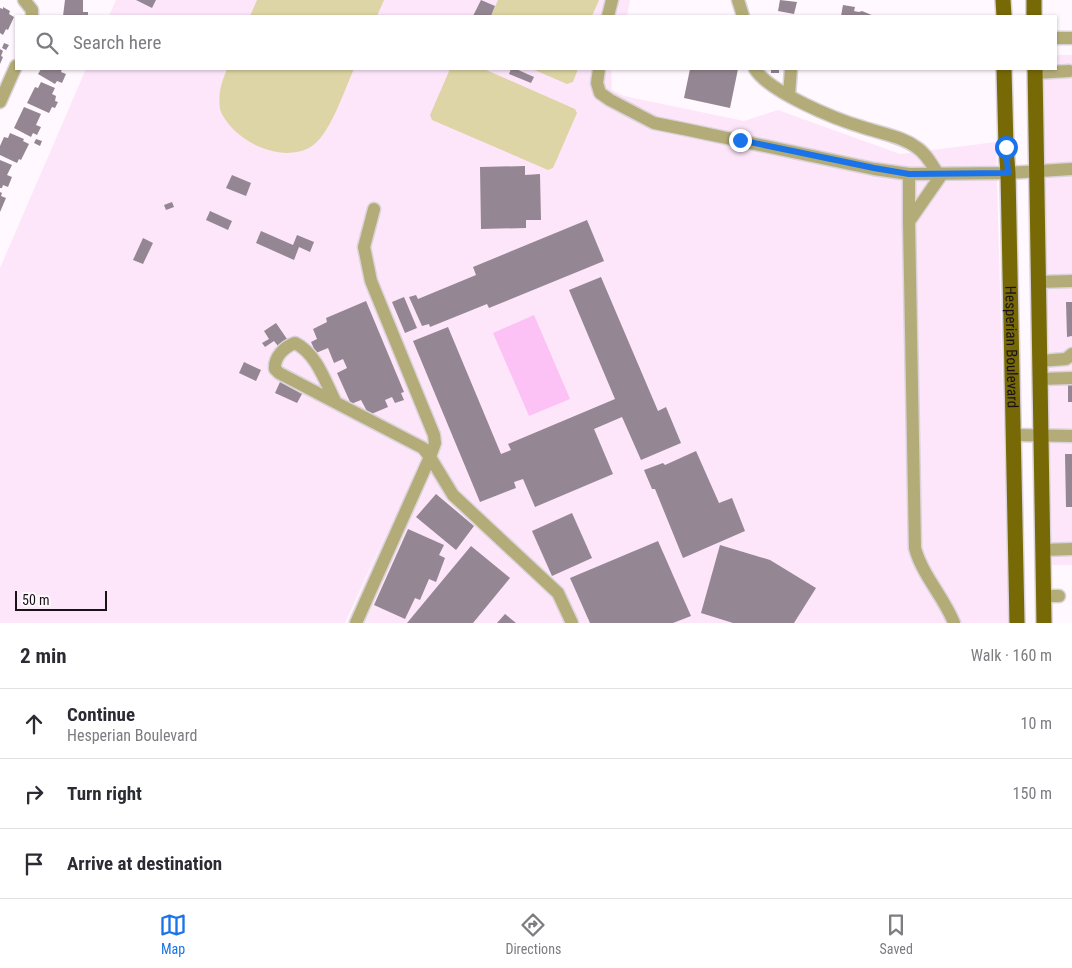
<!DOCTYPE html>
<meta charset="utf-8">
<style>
body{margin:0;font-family:"Roboto Condensed",sans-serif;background:#f7f7f7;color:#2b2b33}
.scale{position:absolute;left:15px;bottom:12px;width:92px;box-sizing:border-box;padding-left:5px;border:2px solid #191318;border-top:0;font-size:14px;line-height:18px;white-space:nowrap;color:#191318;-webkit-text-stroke:4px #fff8fe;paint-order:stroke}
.stop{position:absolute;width:15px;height:15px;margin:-11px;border:4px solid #1a73e8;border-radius:50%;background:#fff}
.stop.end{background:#1a73e8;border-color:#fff;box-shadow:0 1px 5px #0008}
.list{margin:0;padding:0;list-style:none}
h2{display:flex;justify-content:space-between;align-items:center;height:65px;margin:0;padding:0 20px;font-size:21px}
h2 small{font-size:16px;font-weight:400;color:#7c7c81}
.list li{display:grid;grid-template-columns:32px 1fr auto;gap:15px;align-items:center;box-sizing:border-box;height:70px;padding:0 20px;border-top:1px solid #e1e1e2}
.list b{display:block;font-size:19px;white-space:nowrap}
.list p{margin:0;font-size:16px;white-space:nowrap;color:#7c7c81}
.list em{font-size:16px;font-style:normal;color:#7c7c81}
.icon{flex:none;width:28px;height:28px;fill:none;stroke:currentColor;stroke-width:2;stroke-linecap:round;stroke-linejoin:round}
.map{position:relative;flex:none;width:1072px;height:623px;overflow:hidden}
.search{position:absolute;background:#fff;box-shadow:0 1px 4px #0004;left:15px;right:15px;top:15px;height:55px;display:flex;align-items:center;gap:12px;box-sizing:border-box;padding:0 18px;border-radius:0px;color:#7c7c81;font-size:19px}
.sheet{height:275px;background:#fff}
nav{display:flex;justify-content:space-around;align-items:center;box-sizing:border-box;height:70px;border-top:1px solid #e1e1e2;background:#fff;font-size:14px;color:#7c7c81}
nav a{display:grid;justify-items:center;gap:2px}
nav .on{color:#1a73e8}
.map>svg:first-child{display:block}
</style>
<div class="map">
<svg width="1072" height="623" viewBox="0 0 1072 623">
<rect width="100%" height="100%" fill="#fff8fe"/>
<!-- built -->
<g fill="#fde6fa">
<polygon points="116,0 630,0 627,16 109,16"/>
<polygon points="1056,55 1072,55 1072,565 1052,565 1043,69 1056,69"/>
<polygon points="86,69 611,69 612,90 624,96 744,121 778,110 900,154 996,142 1009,623 347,623 385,535 345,623 0,623 0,268"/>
</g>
<!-- green -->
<g fill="#ddd5a5">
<polygon points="257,0 384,0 377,16 250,16"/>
<polygon points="498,0 599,0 592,16 491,16"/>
<path d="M 227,69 L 354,69 C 344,90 330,137 309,148 C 281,162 241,144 225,119 C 223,116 221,113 220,109 C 218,93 221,84 227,69 Z"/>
<polygon points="450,69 484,69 575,109 577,113 553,168 548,170 432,120 430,115"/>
<polygon points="532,69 578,69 573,82 567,84"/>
</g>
<!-- water -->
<polygon fill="#fcc1f5" points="534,315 570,399 529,416 493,333"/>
<!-- building -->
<g fill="#948692">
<polygon points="65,0 83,0 83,12 88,12 88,16 63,16"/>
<polygon points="136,0 156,0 152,8"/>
<polygon points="481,0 495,6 491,16 473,16"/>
<polygon points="780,0 797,2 794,14 778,11"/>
<polygon points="843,5 855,7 854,11 859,12 862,11 874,16 841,16"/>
<polygon points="3,7 10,11 9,14 14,17 8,30 6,29 3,35 0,33 0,8 3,9"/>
<polygon points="4,43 9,45 6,50 2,48"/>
<polygon points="0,49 3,51 1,56 3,57 0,64"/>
<polygon points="41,69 62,69 61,72 66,74 62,83 57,81 55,84 38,74"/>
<polygon points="511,69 516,69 534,77 531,83 509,74"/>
<polygon points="690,69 738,69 730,108 684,98"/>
<rect x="771" y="69" width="8" height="4"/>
<polygon points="41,82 55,88 52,94 56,96 55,101 58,102 55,108 52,107 49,113 27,103 35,87 38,88"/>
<polygon points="24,107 41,114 36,125 41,127 37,135 33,133 31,137 14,128"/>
<polygon points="10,133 24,139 23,141 29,144 21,160 19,159 17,163 0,155 0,146 4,137 8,138"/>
<polygon points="36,139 42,141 40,146 34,143"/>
<polygon points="0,160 12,165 7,175 12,177 8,187 3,185 2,188 0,188"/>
<polygon points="525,166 525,175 540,174 541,220 526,220 526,228 481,229 480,167"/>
<polygon points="232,175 251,183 246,196 226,188"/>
<polygon points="0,192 2,193 1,196 6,198 0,212"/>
<polygon points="172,202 174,207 166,210 164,205"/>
<polygon points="210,211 232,221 228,230 206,220"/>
<polygon points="587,220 604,261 489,308 487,304 430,327 429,324 422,326 409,297 416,295 418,299 476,275 473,267"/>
<polygon points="261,231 293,245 297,235 314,242 310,252 299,247 294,260 256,243"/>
<polygon points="143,238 153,243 143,264 133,260"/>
<polygon points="601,277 658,411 666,407 681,443 641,460 622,417 594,429 613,474 535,507 523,479 514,482 516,488 480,502 413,341 448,327 501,454 511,450 508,444 615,399 569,290"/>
<polygon points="404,297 417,328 405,333 392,302"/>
<polygon points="366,301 404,392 401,393 404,400 395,403 392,397 385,400 388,407 369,415 361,400 351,404 337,373 347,368 343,359 334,363 328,348 316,353 311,342 317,339 313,329 327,322 326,318"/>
<polygon points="1066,302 1072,302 1072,336 1067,337"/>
<polygon points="276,323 287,339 278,346 274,341 265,347 262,343 269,339 264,331"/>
<polygon points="244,362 261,370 256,381 239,373"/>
<rect x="1068" y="378" width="4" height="24"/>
<polygon points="280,382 302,394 297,403 275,393"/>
<polygon points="696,451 719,503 732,498 745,531 683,558 655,489 652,489 644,470 663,463 665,465"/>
<polygon points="1065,454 1072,454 1072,507 1066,507"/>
<polygon points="436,494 474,526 456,550 416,517"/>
<polygon points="572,513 592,558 552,576 532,531"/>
<polygon points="408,529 444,545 439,555 445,558 436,582 429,579 420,600 415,598 405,619 374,605"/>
<polygon points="658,541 691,616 673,623 590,623 570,578"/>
<polygon points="720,545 770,560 816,588 794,623 733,623 701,613"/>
<polygon points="471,546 510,578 473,623 407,623"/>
<polygon points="505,614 516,623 497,623"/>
</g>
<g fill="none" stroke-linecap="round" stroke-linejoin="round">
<defs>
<g id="minor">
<polyline points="24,0 32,10 32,16"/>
<polyline points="738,0 743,16"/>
<polyline points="608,16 612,0"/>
<polyline points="1056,38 1072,38"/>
<polyline points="599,69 597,83 600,93 610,100 654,123 684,129 874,169 909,174 1008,173 1072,169"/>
<path d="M 755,69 C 769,92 835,119 862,127 C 879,133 901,136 916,147 C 926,153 932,165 938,174"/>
<polyline points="1035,73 1069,71"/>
<polyline points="789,95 791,69"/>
<polyline points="0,102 16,66"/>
<path d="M 909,174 L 909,222 L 915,548 C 922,575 944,597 954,623"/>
<polyline points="910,220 942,174"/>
<polyline points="1038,282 1072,281"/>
<polyline points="1040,361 1066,359 1072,354"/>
<polyline points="1040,379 1072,378"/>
<path d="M 335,401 C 325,381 316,353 295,343 C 284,347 274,357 275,369 L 279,373 L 423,448 L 430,457 L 453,495 L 558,593 L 572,623"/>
<polyline points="1013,435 1072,436"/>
<polyline points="1042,550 1072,549"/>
<polyline points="1043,596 1059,596"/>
<polyline points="356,623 430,457 435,443 434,435 371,281 364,247 374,209"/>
</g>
<g id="major">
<polyline points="1003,0 1004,16"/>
<polyline points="1034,0 1034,16"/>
<path id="s1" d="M 1004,69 L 1006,147 L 1008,173 L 1017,623"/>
<polyline points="1035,69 1044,623"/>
</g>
</defs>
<!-- minor casing -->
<use href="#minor" stroke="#dad3d9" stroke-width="15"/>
<!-- major casing -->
<use href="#major" stroke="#dad3d9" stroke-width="18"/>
<!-- minor -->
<use href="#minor" stroke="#b4ac78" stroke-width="12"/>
<!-- major -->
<use href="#major" stroke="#776906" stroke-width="15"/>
</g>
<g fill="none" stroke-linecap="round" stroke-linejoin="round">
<!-- route -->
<polyline stroke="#1a73e8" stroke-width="6" points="740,140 874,168 909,174 1008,173 1006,147"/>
</g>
<g text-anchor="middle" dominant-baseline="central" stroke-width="4" stroke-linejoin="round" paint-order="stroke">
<!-- street labels -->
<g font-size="15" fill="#191318" stroke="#fff8fe">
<text stroke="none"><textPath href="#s1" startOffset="278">Hesperian Boulevard</textPath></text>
</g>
</g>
</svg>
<div class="scale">50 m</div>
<div class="stop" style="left:1006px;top:147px"></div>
<div class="stop end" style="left:740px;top:140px"></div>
<div class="search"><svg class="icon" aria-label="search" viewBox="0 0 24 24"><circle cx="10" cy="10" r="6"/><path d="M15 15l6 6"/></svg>Search here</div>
</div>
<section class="sheet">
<h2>2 min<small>Walk · 160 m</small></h2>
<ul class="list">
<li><svg class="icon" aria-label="ahead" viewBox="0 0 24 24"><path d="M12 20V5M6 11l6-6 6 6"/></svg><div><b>Continue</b><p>Hesperian Boulevard</p></div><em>10 m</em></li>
<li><svg class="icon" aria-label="right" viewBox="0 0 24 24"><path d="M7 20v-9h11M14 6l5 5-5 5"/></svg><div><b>Turn right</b></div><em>150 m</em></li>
<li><svg class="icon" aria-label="arrive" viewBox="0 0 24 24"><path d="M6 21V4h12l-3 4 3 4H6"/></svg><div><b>Arrive at destination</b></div></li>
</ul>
</section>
<nav>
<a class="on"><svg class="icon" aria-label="map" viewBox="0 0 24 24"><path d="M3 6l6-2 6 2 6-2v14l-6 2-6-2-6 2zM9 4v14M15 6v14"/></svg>Map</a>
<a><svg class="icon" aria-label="directions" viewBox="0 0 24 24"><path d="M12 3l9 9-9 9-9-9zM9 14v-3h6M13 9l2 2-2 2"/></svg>Directions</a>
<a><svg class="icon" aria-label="saved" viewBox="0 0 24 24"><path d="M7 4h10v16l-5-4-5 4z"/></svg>Saved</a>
</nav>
